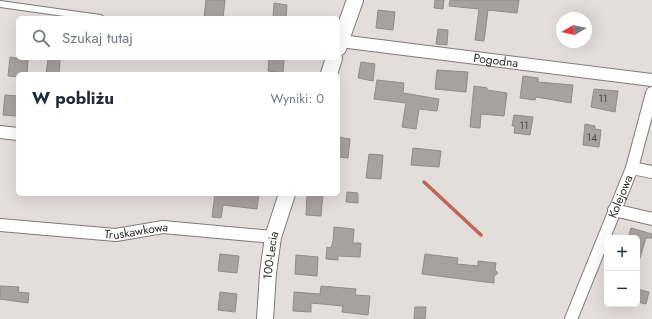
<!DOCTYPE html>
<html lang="pl">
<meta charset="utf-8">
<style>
body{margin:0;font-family:Jost,sans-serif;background:#f2f2f3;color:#1f2937}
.controls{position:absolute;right:12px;bottom:12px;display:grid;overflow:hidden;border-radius:6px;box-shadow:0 4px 16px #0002}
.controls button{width:36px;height:36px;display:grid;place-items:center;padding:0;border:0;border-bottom:1px solid #e0e1e3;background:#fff;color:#1f2937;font:20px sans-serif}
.compass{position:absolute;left:556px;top:12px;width:36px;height:36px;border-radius:50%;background:#fff;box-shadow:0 4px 16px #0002;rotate:261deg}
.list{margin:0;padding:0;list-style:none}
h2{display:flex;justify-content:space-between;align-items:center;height:52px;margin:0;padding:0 16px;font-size:17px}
h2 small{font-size:13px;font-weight:400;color:#747a83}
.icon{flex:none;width:22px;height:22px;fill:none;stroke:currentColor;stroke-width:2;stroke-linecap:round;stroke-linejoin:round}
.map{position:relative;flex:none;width:652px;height:319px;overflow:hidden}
.search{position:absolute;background:#fff;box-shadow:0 4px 16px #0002;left:16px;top:16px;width:324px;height:44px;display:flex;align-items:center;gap:10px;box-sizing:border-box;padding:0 14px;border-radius:6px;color:#747a83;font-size:15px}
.panel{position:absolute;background:#fff;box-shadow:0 4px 16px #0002;left:16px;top:72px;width:324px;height:124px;border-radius:6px}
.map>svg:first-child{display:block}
</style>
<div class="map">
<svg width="652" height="319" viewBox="0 0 652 319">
<rect width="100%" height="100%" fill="#e3dddc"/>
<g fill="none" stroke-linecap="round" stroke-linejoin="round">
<!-- stream -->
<polyline stroke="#bd6854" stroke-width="3.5" points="424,182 481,235"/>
</g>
<!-- building -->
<g fill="#a7a1a0" stroke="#918c8a">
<polygon points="206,0 225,0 223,18 204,18"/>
<polygon points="435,0 444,0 443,9 434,8"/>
<polygon points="450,0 519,0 517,13 488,10 484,41 475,40 479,9 449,6"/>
<polygon points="274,3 287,5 286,18 273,18"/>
<polygon points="378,10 395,12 393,30 376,28"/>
<polygon points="438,29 448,30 447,45 436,44"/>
<polygon points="10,57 28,60 27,74 18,74 18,77 8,76"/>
<polygon points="269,58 284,60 283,73 268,71"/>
<polygon points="48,59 60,60 59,74 46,74"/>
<polygon points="361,62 375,64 373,81 358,78"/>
<polygon points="437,70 468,72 466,92 435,89"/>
<polygon points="523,76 538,78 538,82 573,85 571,103 536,97 535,100 520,98"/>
<polygon points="377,80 404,83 403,93 439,99 437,111 419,109 416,129 402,127 406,103 374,99"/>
<polygon points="474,86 487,88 487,90 507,93 504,116 481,114 480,128 470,127"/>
<polygon points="594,89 618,91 615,112 591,107"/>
<polygon points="5,95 18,96 18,116 3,115"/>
<polygon points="514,115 533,117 530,135 514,133 515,126 512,126"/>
<polygon points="585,124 595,126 595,129 601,130 599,147 583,145"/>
<polygon points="338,137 350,139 348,158 338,157"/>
<polygon points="413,148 441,151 439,167 411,165"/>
<polygon points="369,154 383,155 381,179 366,178"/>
<polygon points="347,192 358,193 358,203 346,202"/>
<polygon points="215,194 259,194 257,209 223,205 221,218 212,217"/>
<polygon points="307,194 323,194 321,216 306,215"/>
<polygon points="334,227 354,229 353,243 361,243 360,257 338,256 338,260 326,259 327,247 331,248 333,241"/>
<polygon points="631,228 652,234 652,238 646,238 639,261 637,261 637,238 628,238"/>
<polygon points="220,254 239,256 237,273 218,271"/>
<polygon points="425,254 458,258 457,264 478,266 478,261 496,263 495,270 498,273 494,276 494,283 422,274"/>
<polygon points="296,255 318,257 317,276 295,274"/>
<polygon points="0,286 19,287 18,292 29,293 28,303 0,299"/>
<polygon points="321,286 356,289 355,295 370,296 368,315 342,312 343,306 311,303 311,312 293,311 294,292 320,294"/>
<polygon points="637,289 649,292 646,304 637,302"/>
<polygon points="220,292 237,294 235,312 218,310"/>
<polygon points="415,307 426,307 425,319 414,319"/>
</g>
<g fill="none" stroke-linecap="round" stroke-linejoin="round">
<defs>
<polyline id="service" points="0,4 100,18"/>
<g id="minor">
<path id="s1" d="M 340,41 L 652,80"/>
<polyline points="0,132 18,134"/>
<polyline points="632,168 652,172"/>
<polyline points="614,210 652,219"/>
<path id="s2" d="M 0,225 L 116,235 L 163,227 L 273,237"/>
<path id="s3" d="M 571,319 L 632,168 L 652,93"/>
</g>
<g id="tertiary">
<polyline points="338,48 355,0"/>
<polyline points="329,74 334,58"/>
<path id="s4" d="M 265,319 L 268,273 L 273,237 L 287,194"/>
</g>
</defs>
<!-- service casing -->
<use href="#service" stroke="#7f7a79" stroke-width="8"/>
<!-- minor casing -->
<use href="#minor" stroke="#7f7a79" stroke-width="14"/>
<!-- tertiary casing -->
<use href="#tertiary" stroke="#7f7a79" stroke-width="18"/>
<!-- service -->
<use href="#service" stroke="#fff" stroke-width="6"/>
<!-- minor -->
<use href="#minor" stroke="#fff" stroke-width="12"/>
<!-- tertiary -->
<use href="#tertiary" stroke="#fff" stroke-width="16"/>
</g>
<g text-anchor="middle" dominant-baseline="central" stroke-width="3.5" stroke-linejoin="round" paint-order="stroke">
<!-- number labels -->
<g font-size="10" fill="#4b4847">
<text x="603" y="98">11</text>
<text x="524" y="125">11</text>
<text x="592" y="137">14</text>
</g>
<!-- street labels -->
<g font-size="12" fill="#2c2a29" stroke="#f0ebe9">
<text stroke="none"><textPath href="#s1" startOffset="157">Pogodna</textPath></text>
<text stroke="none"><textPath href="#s3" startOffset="132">Kolejowa</textPath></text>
<text stroke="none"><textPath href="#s2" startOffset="137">Truskawkowa</textPath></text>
<text stroke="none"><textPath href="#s4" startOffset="64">100-Lecia</textPath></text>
</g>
</g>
</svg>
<div class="controls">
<button>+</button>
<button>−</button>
</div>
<svg class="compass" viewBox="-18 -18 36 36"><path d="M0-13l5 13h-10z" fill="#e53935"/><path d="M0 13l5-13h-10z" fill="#747a83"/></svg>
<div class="search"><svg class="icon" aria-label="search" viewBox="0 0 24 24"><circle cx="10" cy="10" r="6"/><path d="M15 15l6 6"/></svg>Szukaj tutaj</div>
<section class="panel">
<h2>W pobliżu<small>Wyniki: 0</small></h2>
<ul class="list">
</ul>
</section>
</div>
